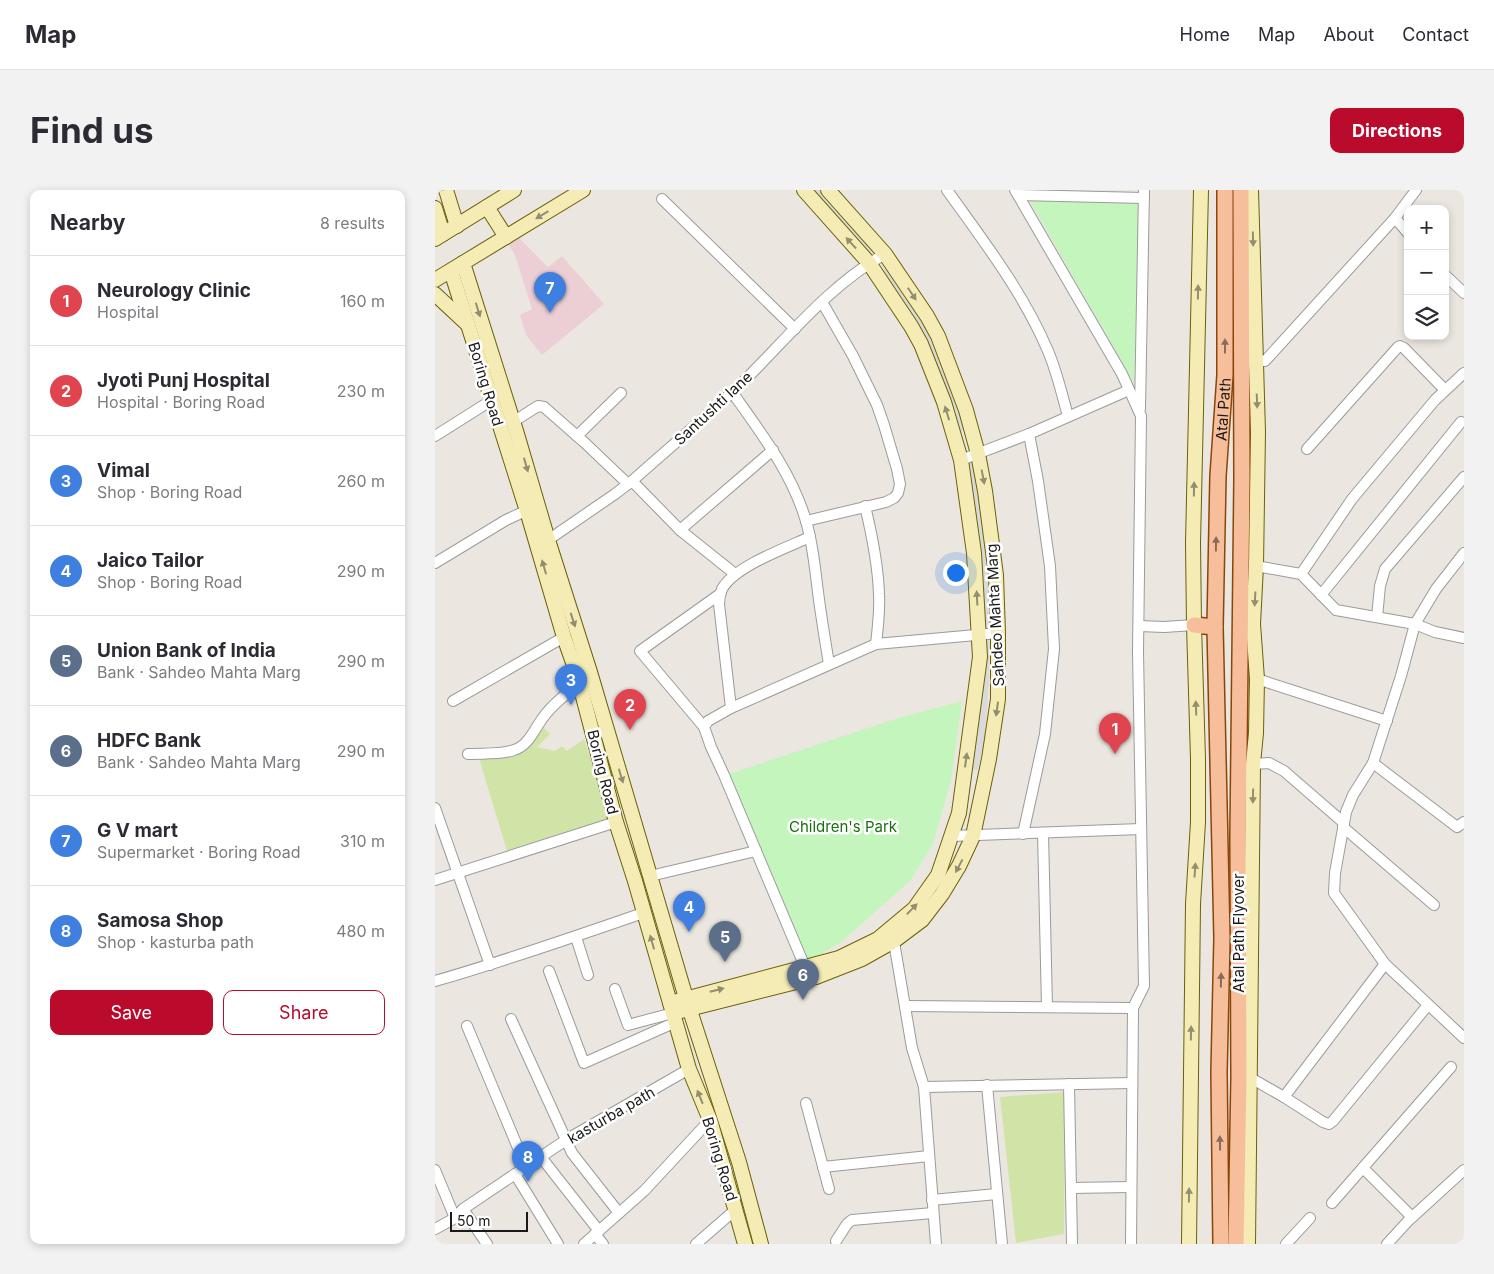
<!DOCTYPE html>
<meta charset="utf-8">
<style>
body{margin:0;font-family:Inter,sans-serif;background:#f2f2f3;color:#2b2b33}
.controls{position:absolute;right:15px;top:15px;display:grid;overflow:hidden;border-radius:10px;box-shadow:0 2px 8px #0003}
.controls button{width:45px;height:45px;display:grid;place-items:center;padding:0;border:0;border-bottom:1px solid #e1e1e2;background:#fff;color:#2b2b33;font:25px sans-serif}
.scale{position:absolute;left:15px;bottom:12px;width:78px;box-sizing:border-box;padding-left:5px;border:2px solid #1a1a1a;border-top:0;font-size:14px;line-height:18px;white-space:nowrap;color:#1a1a1a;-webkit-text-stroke:4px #fff;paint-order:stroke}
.you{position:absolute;left:520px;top:382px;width:18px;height:18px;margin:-12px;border:4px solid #fff;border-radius:50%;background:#1a73e8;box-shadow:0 0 0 8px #1a73e833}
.badge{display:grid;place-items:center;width:32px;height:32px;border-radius:50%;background:#ba0b2c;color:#fff;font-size:16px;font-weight:700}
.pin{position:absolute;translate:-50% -41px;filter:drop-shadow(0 1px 2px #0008)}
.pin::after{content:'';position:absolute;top:26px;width:18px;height:15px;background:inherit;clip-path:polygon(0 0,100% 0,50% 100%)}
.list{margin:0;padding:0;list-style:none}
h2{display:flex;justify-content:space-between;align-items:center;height:65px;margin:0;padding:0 20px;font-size:21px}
h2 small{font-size:16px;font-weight:400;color:#7c7c81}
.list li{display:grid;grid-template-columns:32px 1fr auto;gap:15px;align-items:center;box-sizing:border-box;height:90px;padding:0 20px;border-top:1px solid #e1e1e2}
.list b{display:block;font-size:19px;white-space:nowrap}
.list p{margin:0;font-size:16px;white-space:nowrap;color:#7c7c81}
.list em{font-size:16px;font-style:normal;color:#7c7c81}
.actions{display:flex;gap:10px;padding:15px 20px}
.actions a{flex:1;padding:11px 0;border:1px solid #ba0b2c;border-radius:10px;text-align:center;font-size:18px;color:#ba0b2c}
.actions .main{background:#ba0b2c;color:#fff}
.icon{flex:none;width:28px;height:28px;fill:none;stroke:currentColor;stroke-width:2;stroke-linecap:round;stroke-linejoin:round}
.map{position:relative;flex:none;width:1029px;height:1054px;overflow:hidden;border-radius:10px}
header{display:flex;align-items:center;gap:30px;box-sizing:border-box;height:70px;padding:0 25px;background:#fff;border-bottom:1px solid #e1e1e2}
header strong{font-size:24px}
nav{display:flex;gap:28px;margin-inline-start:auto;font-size:18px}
.intro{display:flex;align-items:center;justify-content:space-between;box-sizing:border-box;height:120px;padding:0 30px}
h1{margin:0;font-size:35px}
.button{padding:12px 22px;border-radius:10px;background:#ba0b2c;color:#fff;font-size:18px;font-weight:700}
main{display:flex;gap:30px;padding:0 30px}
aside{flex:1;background:#fff;border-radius:10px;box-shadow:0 2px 8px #0003}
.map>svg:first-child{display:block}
</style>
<header>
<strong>Map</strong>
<nav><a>Home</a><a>Map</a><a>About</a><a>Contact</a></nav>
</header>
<div class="intro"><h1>Find us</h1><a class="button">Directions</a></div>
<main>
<aside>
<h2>Nearby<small>8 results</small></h2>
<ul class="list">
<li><span class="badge" style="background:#e0444e">1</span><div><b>Neurology Clinic</b><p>Hospital</p></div><em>160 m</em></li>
<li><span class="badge" style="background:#e0444e">2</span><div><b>Jyoti Punj Hospital</b><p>Hospital · Boring Road</p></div><em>230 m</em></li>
<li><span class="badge" style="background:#3f7fe0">3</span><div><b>Vimal</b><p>Shop · Boring Road</p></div><em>260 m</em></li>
<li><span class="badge" style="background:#3f7fe0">4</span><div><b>Jaico Tailor</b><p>Shop · Boring Road</p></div><em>290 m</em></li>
<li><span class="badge" style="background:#5c6f8a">5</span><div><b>Union Bank of India</b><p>Bank · Sahdeo Mahta Marg</p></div><em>290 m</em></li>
<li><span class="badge" style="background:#5c6f8a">6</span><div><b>HDFC Bank</b><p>Bank · Sahdeo Mahta Marg</p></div><em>290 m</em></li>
<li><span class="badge" style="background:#3f7fe0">7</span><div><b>G V mart</b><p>Supermarket · Boring Road</p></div><em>310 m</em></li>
<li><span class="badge" style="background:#3f7fe0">8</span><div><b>Samosa Shop</b><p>Shop · kasturba path</p></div><em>480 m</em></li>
</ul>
<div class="actions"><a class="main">Save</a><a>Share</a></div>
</aside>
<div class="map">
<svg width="1029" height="1054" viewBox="0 0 1029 1054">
<rect width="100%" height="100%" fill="#ece6e0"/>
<!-- commercial -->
<polygon fill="#eccfd4" points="80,44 113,77 127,66 169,114 107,165 91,145 85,125 97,119 80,65 71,51"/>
<!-- grass -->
<g fill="#d1e4a8">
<polygon points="106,535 115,544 102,557 120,561 127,556 132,561 149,549 177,631 72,661 43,565 71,565"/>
<polygon points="630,902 629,1044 581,1053 565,907"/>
</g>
<!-- park -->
<g fill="#c3f5bd">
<polygon points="594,9 704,12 699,193"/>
<polygon points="527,511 516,591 498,654 475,691 406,752 373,772 294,584 460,529"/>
</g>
<!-- parking -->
<g fill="#dadada">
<polygon points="375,0 385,0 437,62 433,67"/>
<polygon points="450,79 491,139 512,184 530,240 522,242 444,83"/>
<polygon points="538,272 543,291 548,338 554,396 555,445 554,493 550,544 543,580 537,579 548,487 549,397 544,354 530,273"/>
</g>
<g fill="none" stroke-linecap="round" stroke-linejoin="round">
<defs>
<g id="street">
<path d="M 512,0 C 549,52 588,102 613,161 C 622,182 627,205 633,226"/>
<polyline points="580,0 687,184 706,226 703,461 709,796 698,818 696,1054"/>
<polyline points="583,5 709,8"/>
<polyline points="227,9 360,139"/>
<polyline points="973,43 960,28 981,0"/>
<polyline points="1010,85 1029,103"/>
<polyline points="820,171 830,171 960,28"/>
<path d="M 297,202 C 326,243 357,283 371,331 C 378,354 380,379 383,402 C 386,426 390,450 394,474"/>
<polyline points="705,219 709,0"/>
<polyline points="78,232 103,216 109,217 150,253 193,294"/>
<polyline points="0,246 57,210"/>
<polyline points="142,246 186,203"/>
<polyline points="872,259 963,157 965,156 969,158 1010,200"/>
<polyline points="526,270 594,244 694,200"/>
<polyline points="197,291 245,340 300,384"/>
<path d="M 430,316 C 437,345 443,374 444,404 C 445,420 443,437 441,454"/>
<polyline points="371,331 451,312 459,308 463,303 465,294 462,279 449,235 442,215 418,166 387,112"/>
<polyline points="245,340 338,260"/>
<path d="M 113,350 L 180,304 L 197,291 C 235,257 275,224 311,189 C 354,146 397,93 450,64"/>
<polyline points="1029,363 1001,399 980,434 966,486 938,573 918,605 911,622 900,683 899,703 950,774 1029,848"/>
<polyline points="0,373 71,330 97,318"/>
<polyline points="821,376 866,384 901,420 980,434 1000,442 1029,448"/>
<polyline points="866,384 917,309 1000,210 1029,183"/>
<polyline points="886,405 1026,232"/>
<polyline points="942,427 945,396 950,379 1029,287"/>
<polyline points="704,436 729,437 759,435"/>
<polyline points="822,489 952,531"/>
<polyline points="18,511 129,447"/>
<path d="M 296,518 L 284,414 C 284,409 285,404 287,399 C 300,376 351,358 375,347"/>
<polyline points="269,537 205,461 285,404"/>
<path d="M 33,564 C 48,563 66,565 79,560 C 93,556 99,540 107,529 C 116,516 136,498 151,492"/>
<polyline points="938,573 1022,637 1029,632"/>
<polyline points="818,574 834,573 849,581 909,633"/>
<polyline points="0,618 55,775"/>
<polyline points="908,637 999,715"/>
<polyline points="608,643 612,817"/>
<polyline points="588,644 610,544 619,459 615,376 603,291 594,244"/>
<polyline points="516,646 706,639"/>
<polyline points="215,686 321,661"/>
<polyline points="0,690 181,632"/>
<polyline points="458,746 477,858 489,897 501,1054"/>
<polyline points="141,747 153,785"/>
<polyline points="370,777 289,585 276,557 269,537 273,531 296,518 441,454 563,443"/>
<polyline points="114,781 149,873 241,832"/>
<path d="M 0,791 C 70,771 139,747 208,723"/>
<polyline points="180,799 193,835 238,823"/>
<polyline points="470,816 698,818"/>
<polyline points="76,829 137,963 184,1023"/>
<polyline points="32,836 91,977"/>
<polyline points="814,887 849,907 888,932 894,934 898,931 993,815"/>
<polyline points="634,894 637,1054"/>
<polyline points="552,895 567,1054"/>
<polyline points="489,897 697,893"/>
<polyline points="849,907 950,774"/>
<polyline points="371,913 394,999"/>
<polyline points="106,967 164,1041"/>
<polyline points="388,977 494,966"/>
<polyline points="928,978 977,1027"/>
<polyline points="0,980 20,1028"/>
<polyline points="80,984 123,1054"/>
<polyline points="636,998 696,997"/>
<polyline points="497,1010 562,1004"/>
<polyline points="897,1013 1016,877"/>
<polyline points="28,1019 52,1054"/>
<polyline points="0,1039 20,1028 28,1019 134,948 254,879"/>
<polyline points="160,1044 168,1054"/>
<polyline points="401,1051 412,1034 417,1030 498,1023"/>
<polyline points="149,1054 209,1001 275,930"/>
<polyline points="261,1054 300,1020"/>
<polyline points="851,1054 875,1028"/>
<polyline points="952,1054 973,1031 1029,980"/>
</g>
<g id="secondary">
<polyline points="11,0 22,36"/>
<polyline points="52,17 71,47"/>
<polyline points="0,18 8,44"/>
<polyline points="0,49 79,0"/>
<polyline points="28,73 82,244 113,350 155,482 251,808 304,972 326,1054"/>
<polyline points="16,81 92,321 129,447 142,484 181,632 200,691 254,879 275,930 310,1054"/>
<polyline points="0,90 148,0"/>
<polyline points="0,104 31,133"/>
<polyline points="235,813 404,768 443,749 479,719 503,685 524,623 545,467 539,363 526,270 509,212 486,154 476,136 434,73 369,0"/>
<polyline points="238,823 381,787 427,769 459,751 487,730 507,704 524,676 538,646 554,569 563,509 563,443 561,385 550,301 543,264 531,220 503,146 492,126 450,64 393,0"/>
<polyline points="754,1054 758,714 763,632 763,569 759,435 758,353 766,0"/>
<polyline points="813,1054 818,574 821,543 822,489 818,434 821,376 823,242 816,0"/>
</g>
<g id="primary">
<polyline points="759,435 780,437"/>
<path id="s1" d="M 786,1054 L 784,882 L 787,748 L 780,437 L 783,286 L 790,185 L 790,0"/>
<polyline points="801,1054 804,888 803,647 807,289 806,0"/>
</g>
</defs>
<!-- street casing -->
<use href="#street" stroke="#9b9b9b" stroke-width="12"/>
<!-- secondary casing -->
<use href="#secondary" stroke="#69610a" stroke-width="16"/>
<!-- primary casing -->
<use href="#primary" stroke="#894608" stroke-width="18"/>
<!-- street -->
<use href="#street" stroke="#fff" stroke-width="10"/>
<!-- secondary -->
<use href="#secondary" stroke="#f5ecb5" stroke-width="14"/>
<!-- primary -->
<use href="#primary" stroke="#f6be9b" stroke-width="15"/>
</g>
<!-- one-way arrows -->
<defs><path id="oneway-solid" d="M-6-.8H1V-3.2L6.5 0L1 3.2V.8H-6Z" transform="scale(1.25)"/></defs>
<g fill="#928e6f">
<use href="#oneway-solid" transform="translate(107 25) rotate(149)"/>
<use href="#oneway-solid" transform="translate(818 49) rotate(89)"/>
<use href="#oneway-solid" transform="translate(416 53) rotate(-133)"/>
<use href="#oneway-solid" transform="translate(763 102) rotate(-89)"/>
<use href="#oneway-solid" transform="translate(477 104) rotate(56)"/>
<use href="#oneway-solid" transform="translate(43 120) rotate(73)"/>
<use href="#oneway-solid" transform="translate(822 211) rotate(88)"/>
<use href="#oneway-solid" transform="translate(512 223) rotate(-107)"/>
<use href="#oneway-solid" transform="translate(91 275) rotate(74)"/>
<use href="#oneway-solid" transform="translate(548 287) rotate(79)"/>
<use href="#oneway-solid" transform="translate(759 299) rotate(-89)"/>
<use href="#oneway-solid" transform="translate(109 377) rotate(-106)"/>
<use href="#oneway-solid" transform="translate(542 408) rotate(-93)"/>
<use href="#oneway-solid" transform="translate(820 409) rotate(93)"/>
<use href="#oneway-solid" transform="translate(138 430) rotate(72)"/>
<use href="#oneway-solid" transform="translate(761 518) rotate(-92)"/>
<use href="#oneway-solid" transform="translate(562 519) rotate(98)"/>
<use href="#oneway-solid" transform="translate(531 570) rotate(-82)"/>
<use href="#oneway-solid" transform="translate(186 586) rotate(73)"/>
<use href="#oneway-solid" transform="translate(818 606) rotate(91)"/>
<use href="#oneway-solid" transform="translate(524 676) rotate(118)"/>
<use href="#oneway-solid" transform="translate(760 680) rotate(-86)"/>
<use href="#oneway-solid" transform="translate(477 719) rotate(-46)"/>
<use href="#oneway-solid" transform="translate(217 752) rotate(-106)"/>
<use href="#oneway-solid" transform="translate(282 800) rotate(-14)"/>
<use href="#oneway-solid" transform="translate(756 843) rotate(-89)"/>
<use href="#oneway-solid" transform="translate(265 907) rotate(-112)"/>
<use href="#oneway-solid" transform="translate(754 1005) rotate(-89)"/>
</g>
<g fill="#886c5a">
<use href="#oneway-solid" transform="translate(790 156) rotate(-90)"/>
<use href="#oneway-solid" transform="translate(781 354) rotate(-89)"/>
<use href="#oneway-solid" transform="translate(786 790) rotate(-89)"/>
<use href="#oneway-solid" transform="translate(785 953) rotate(-91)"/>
</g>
<g text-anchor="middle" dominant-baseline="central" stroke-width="5" stroke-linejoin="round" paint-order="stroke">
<!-- street labels -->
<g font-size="15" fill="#1a1a1a" stroke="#fff">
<text transform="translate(51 194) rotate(73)">Boring Road</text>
<text transform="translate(278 218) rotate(-43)">Santushti lane</text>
<text stroke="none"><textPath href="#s1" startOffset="835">Atal Path</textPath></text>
<text transform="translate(560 425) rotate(-93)">Sahdeo Mahta Marg</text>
<text transform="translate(168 582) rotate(76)">Boring Road</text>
<text transform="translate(803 743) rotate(-90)">Atal Path Flyover</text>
<text transform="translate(176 925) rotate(-30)">kasturba path</text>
<text transform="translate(285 969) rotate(73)">Boring Road</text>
</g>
<!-- park labels -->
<g font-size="15" fill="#1a7010" stroke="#fff">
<text x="408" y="636">Children's Park</text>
</g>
</g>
</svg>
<div class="controls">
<button>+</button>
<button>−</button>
<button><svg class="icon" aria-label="layers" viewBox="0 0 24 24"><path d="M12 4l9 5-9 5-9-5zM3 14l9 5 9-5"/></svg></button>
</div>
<div class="scale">50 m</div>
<div class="you"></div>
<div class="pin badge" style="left:680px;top:564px;background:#e0444e">1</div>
<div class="pin badge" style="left:195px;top:540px;background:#e0444e">2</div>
<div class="pin badge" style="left:136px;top:515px;background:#3f7fe0">3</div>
<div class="pin badge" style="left:254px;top:742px;background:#3f7fe0">4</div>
<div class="pin badge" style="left:290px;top:772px;background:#5c6f8a">5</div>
<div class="pin badge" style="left:368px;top:810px;background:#5c6f8a">6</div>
<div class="pin badge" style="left:115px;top:123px;background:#3f7fe0">7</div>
<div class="pin badge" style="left:93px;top:992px;background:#3f7fe0">8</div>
</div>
</main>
